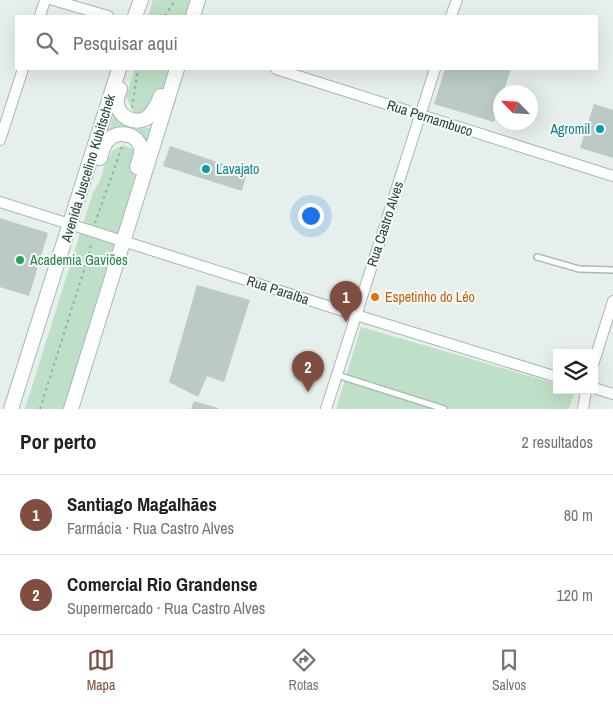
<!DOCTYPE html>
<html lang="pt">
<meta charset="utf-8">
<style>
body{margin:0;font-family:"Archivo Narrow",sans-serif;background:#f6f6f6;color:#202124}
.controls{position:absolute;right:15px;bottom:15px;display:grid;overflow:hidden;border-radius:0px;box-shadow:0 5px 20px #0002}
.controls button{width:45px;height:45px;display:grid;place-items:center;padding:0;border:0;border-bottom:1px solid #e0e0e0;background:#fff;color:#202124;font:25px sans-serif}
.compass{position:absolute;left:493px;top:85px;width:45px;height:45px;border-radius:50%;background:#fff;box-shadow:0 5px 20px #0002;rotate:295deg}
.you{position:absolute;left:310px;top:215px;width:18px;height:18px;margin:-12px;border:4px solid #fff;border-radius:50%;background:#1a73e8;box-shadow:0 0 0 8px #1a73e833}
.badge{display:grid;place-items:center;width:32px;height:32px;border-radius:50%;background:#7f4e3f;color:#fff;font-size:16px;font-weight:700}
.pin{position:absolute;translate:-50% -41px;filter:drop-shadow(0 1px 2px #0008)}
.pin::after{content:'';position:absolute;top:26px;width:18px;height:15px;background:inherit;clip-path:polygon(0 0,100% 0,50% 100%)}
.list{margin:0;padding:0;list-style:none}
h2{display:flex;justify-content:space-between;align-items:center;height:65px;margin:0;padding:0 20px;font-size:21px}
h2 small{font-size:16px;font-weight:400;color:#757577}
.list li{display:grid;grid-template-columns:32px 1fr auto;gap:15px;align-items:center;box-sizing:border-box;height:80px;padding:0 20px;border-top:1px solid #e0e0e0}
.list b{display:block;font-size:19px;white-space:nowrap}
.list p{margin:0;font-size:16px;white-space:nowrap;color:#757577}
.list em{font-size:16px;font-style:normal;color:#757577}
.icon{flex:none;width:28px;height:28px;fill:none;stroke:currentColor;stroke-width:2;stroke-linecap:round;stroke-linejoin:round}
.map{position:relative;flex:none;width:613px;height:409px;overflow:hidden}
.search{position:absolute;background:#fff;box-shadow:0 5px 20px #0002;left:15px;right:15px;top:15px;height:55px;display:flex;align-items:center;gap:12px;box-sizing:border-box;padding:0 18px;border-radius:0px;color:#757577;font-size:19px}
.sheet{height:225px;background:#fff}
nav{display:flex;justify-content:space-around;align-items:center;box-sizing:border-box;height:70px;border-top:1px solid #e0e0e0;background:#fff;font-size:14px;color:#757577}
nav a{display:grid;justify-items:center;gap:2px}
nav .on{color:#7f4e3f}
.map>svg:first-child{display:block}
</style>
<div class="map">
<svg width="613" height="409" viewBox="0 0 613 409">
<rect width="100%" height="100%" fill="#e6efeb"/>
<!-- green -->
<g fill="#bfe0c8">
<polygon points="153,0 194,0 188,16 148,16"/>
<path d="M 135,69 L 172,69 C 167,84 155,98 147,112 L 136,117 L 126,97 Z"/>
<polygon points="114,112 133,129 151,128 155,124 148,148 140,135 107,138"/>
<polygon points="124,145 133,149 138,160 129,201 65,409 25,409 93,192 100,181 105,164 113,150"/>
<polygon points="361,327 557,384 557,390 575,390 569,409 336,409"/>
</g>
<!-- building -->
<g fill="#bbcac4">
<polygon points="445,69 511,69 503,92 500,92 500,102 494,122 434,104"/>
<polygon points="594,104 613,110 613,158 580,148"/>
<polygon points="170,146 247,172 242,191 163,166"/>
<polygon points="0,218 48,233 29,296 0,287"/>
<polygon points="197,285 250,300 224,382 207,376 198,397 169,382"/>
<polygon points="194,401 218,408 218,409 191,409"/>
</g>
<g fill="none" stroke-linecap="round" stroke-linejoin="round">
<defs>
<g id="lane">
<polyline points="537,257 579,269 613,270"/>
<polyline points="337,375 444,409"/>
</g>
<g id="street">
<polyline points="53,0 108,16"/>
<polyline points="40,16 45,0"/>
<polyline points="451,16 457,0"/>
<polyline points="276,69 613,176"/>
<polyline points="0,140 23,69"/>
<polyline points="0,202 356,315 557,377"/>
<polyline points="594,362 613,301"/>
<polyline points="594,388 613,394"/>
<polyline points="326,409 435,69"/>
<polyline points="583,409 586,390"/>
</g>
<g id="secondary">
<polyline points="135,16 141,0"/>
<polyline points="193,16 198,0"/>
<path d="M 120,89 C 118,94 116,99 117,104 C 119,117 134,124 145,119 C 154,114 157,104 161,96"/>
<path d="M 100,158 C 102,151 103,145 108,140 C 118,130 137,133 141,148 C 142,154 139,161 137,167"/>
<polyline points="11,409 119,69"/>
<polyline points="71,409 177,69"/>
</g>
</defs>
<!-- lane casing -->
<use href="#lane" stroke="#a8b8b2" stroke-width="8"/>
<!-- street casing -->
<use href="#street" stroke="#a8b8b2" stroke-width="12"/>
<!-- secondary casing -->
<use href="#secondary" stroke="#a4bbb3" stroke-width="16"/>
<!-- path -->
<g stroke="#86b3a5" stroke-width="2" stroke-dasharray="2.5 4" stroke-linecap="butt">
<polyline points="165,16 175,0"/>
<polyline points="132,108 138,69"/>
<polyline points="95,223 122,147"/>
<polyline points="40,409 90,251 91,242"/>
</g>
<!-- lane -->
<use href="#lane" stroke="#fff" stroke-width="5"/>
<!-- street -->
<use href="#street" stroke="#fff" stroke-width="10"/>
<!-- secondary -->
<use href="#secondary" stroke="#fff" stroke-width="14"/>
</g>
<!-- markers -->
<g fill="#0f9aa8" stroke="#f7fbf9" stroke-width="2">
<circle cx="600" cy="129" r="5"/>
<circle cx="206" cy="169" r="5"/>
</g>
<circle fill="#2e9e5b" stroke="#f7fbf9" stroke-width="2" cx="20" cy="260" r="5"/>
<circle fill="#e8710a" stroke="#f7fbf9" stroke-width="2" cx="375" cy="297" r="5"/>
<g text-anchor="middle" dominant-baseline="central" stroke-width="4" stroke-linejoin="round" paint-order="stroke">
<!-- street labels -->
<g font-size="14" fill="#24423a" stroke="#f7fbf9">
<text transform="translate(430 118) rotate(18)">Rua Pernambuco</text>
<text transform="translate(88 168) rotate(-73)">Avenida Juscelino Kubitschek</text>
<text transform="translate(385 224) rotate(-72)">Rua Castro Alves</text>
<text transform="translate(278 290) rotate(18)">Rua Paraíba</text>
</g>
<!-- culture labels -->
<g font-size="14" fill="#0d838f" stroke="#f7fbf9" text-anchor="end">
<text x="590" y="129">Agromil</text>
<text x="216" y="169" text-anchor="start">Lavajato</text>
</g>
<!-- leisure labels -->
<g font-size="14" fill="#27864d" stroke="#f7fbf9" text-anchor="start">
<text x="30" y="260">Academia Gaviões</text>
</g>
<!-- food labels -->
<g font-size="14" fill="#c56008" stroke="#f7fbf9" text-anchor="start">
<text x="385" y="297">Espetinho do Léo</text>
</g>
</g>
</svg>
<div class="controls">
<button><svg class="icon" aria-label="layers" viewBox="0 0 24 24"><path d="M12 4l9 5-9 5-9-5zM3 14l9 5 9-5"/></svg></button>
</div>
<svg class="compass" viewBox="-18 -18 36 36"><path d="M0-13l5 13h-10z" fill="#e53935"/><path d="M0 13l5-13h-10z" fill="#757577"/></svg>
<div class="you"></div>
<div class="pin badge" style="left:346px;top:322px">1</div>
<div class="pin badge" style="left:308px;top:392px">2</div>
<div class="search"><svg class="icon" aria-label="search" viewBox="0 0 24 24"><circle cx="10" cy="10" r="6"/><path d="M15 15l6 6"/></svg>Pesquisar aqui</div>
</div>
<section class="sheet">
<h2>Por perto<small>2 resultados</small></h2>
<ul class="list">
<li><span class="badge">1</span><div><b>Santiago Magalhães</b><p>Farmácia · Rua Castro Alves</p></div><em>80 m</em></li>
<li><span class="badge">2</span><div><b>Comercial Rio Grandense</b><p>Supermercado · Rua Castro Alves</p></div><em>120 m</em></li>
</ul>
</section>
<nav>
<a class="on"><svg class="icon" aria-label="map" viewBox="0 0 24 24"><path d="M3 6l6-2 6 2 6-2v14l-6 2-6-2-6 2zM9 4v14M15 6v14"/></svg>Mapa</a>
<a><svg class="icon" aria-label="directions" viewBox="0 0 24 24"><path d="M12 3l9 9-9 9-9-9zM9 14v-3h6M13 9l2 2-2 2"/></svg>Rotas</a>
<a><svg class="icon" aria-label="saved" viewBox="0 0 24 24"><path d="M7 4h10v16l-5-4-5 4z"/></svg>Salvos</a>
</nav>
